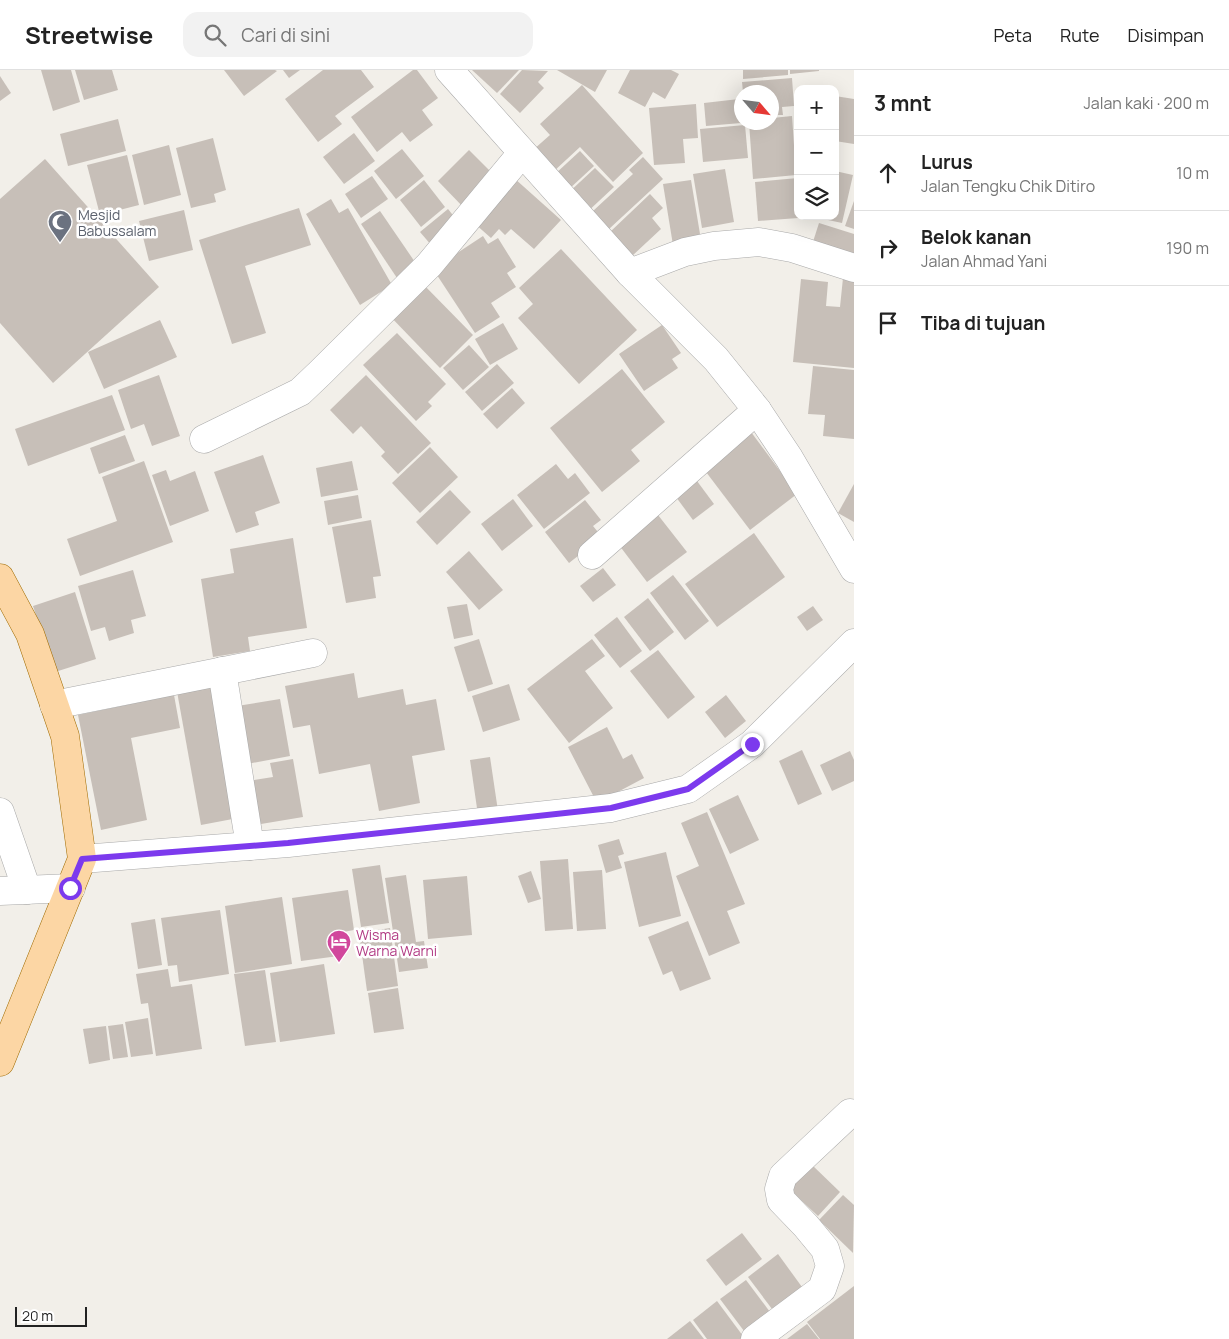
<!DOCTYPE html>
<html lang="id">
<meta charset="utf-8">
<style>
body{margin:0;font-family:Manrope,sans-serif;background:#f2f2f2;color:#222}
.controls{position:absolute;right:15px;top:15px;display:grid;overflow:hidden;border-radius:10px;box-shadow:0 5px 20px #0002}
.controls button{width:45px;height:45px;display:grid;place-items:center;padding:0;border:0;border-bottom:1px solid #e0e0e0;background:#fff;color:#222;font:25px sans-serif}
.compass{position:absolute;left:734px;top:15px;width:45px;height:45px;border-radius:50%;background:#fff;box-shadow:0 5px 20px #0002;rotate:118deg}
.scale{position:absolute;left:15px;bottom:12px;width:72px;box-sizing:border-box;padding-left:5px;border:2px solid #222;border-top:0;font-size:14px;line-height:18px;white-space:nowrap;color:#222;-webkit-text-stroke:4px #fff;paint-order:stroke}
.stop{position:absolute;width:15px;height:15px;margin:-11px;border:4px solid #7c3aed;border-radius:50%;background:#fff}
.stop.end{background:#7c3aed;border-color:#fff;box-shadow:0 1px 5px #0008}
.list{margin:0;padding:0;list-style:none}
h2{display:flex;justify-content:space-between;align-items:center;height:65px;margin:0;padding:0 20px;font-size:21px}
h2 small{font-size:16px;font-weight:400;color:#767676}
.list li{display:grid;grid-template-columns:32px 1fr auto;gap:15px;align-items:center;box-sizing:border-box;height:75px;padding:0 20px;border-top:1px solid #e0e0e0}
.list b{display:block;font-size:19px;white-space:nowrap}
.list p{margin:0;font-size:16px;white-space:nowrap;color:#767676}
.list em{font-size:16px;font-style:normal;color:#767676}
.icon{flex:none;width:28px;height:28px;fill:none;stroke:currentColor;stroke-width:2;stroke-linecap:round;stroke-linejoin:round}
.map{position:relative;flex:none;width:854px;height:1269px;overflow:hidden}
header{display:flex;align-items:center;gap:30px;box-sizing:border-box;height:70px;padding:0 25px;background:#fff;border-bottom:1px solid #e0e0e0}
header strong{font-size:24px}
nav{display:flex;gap:28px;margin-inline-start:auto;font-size:18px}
.search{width:350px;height:45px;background:#f2f2f2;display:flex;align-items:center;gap:12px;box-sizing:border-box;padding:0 18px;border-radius:15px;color:#767676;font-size:19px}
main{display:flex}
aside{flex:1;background:#fff}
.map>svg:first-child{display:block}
</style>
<header>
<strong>Streetwise</strong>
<div class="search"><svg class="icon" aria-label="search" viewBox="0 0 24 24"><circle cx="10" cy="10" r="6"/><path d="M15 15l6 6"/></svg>Cari di sini</div>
<nav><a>Peta</a><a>Rute</a><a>Disimpan</a></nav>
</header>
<main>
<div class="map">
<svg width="854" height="1269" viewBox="0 0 854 1269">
<rect width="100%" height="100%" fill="#f2efe9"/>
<!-- building -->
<g fill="#c7bfb8">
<polygon points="41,0 71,0 80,32 53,41"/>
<polygon points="75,0 112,0 118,20 84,30"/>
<polygon points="224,0 275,0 277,1 244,26"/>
<polygon points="283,0 300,0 289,8"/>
<polygon points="323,0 361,0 374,17 335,46 342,54 318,72 285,29"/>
<polygon points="413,0 417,0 438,28 422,40 433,55 410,72 402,62 377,82 351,47"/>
<polygon points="472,0 519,0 497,23"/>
<polygon points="522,0 548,1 538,12 544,18 520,43 500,24"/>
<polygon points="557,0 607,0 595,22"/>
<polygon points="630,0 671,0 679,4 665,29 653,22 645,37 618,23"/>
<polygon points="743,0 788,0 788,5 743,9"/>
<polygon points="790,0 819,0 819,1 790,4"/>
<polygon points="0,6 11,23 0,31"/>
<polygon points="792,8 794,36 782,37 783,45 772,45 772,22 743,22 742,12"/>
<polygon points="582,15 643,83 613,112 580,77 553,102 533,80 550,65 540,54"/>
<polygon points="835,26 854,29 854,74 835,71"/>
<polygon points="739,29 741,53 706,56 704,33"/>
<polygon points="696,34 698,68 683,69 685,93 654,95 649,38"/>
<polygon points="792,46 796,105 753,109 749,52 772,52 772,48"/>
<polygon points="118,49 126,81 68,96 60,64"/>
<polygon points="745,55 748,88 703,92 700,59"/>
<polygon points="354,63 375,91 344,114 323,87"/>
<polygon points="213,68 226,120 214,124 216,132 191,138 176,78"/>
<polygon points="169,75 181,125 144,135 132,85"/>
<polygon points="402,79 424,106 396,129 374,101"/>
<polygon points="469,80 498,109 466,140 438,111"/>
<polygon points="580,81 594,96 568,120 554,105"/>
<polygon points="127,85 139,135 100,145 87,95"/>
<polygon points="643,87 663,109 609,159 593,141 633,104 629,100"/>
<polygon points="45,89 159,217 53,313 0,253 0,129"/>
<polygon points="595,98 614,117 584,145 566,125"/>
<polygon points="725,99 734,152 702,158 693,104"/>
<polygon points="835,101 853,105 842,153 814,147 835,146"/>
<polygon points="372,106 388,129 361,148 345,124"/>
<polygon points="514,108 561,150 534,179 511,159 505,165 499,159 491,168 474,153"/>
<polygon points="798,108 798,148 758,151 755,112"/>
<polygon points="424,110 445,137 421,157 400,130"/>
<polygon points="691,110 701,170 673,175 663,114"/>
<polygon points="650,124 663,138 652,148 661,159 632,186 610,162"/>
<polygon points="331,129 339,143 348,138 392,215 360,235 306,144"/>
<polygon points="854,131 854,159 845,156"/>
<polygon points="299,138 311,175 245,196 266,263 232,274 199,170"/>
<polygon points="448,139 460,154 432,176 420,162"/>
<polygon points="184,140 193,180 149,191 139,151"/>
<polygon points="380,141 417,195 397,208 361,154"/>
<polygon points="819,153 854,164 854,192 811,178"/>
<polygon points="483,166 488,174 498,168 516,197 507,203 516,217 491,233 500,247 475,263 433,199"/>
<polygon points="561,179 637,260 579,314 518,248 533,234 519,218"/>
<polygon points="843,208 854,209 854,298 793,292 801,209 828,212 826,236 840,237"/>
<polygon points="420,211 473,265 440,298 387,243"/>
<polygon points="160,250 177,287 104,319 88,282"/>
<polygon points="503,253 518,279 490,295 475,269"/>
<polygon points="662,255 681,283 672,289 678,298 644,321 619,284"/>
<polygon points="397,263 446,314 428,332 432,336 416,351 363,295"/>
<polygon points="469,275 489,297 463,320 443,298"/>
<polygon points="497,294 514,313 482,341 465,322"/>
<polygon points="813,296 854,300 854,369 823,366 825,345 808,344"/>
<polygon points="622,299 665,352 631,380 640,391 602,422 550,358"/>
<polygon points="159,305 180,366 152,376 144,354 131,359 118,320"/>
<polygon points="366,305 431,373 398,404 381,386 385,382 361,356 353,364 330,340"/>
<polygon points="512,318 525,333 497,359 483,344"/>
<polygon points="112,325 125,360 28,396 15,359"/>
<polygon points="751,362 797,424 750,460 703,398"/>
<polygon points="125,365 135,391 99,404 90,378"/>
<polygon points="430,377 458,407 420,443 392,413"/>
<polygon points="263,385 280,433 255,442 259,455 236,463 214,402"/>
<polygon points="144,391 173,472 80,506 67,469 117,451 102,407"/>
<polygon points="352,391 358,420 321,427 316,398"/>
<polygon points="556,394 568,409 575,403 590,423 544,459 517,425"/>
<polygon points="166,400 170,411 195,401 209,441 170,456 152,405"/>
<polygon points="697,411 714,434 693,450 676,427"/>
<polygon points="854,414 854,452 838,443"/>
<polygon points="450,420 471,442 437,475 416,452"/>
<polygon points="358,425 362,448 328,455 324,431"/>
<polygon points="513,429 533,456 502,481 481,454"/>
<polygon points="585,430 601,450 593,456 602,467 569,493 545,462"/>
<polygon points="658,445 687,482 647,512 619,475"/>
<polygon points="371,450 381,506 373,507 376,528 346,533 332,457"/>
<polygon points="754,463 785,507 717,557 685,514"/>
<polygon points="293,468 307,558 248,567 250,581 213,587 201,509 234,503 230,479"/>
<polygon points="469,481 503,520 479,540 446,502"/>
<polygon points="603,498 616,515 593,532 580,516"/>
<polygon points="133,500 146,546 131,550 134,563 109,571 105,557 91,561 78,516"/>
<polygon points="673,505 709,551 685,570 650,523"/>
<polygon points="75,522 96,589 55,602 33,536"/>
<polygon points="648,528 674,562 650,581 624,547"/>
<polygon points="467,534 473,565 454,569 447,537"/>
<polygon points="813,536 823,550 807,561 797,547"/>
<polygon points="617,547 642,581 620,598 594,565"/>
<polygon points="479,569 493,614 468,622 454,577"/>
<polygon points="592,569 605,586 585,601 613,638 569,673 527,619"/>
<polygon points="658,580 695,627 668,649 630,601"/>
<polygon points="354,603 358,628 403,619 406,635 436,629 445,680 412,686 420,733 379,741 370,694 319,704 310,655 293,658 285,616"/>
<polygon points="213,609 238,748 201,755 176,616"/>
<polygon points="509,614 520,650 483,662 472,626"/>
<polygon points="174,625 180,658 131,668 147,750 101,760 78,645"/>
<polygon points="726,625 746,651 725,668 705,642"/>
<polygon points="280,629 290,686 247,694 237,636"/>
<polygon points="607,657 623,689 632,684 644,708 597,733 568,677"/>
<polygon points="802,680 822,724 798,735 779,691"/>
<polygon points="850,681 854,690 854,711 832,721 820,695"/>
<polygon points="490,687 498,741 478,745 470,690"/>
<polygon points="293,689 303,747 255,755 248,711 273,707 270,693"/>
<polygon points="738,725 759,770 730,784 709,739"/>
<polygon points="707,742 745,834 727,841 740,873 709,886 676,806 699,796 681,753"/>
<polygon points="619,769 624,784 618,786 622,798 606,803 598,775"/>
<polygon points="666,782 681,846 639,857 624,792"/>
<polygon points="568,789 573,859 545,861 540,791"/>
<polygon points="380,795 389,853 361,857 352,799"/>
<polygon points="602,800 606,859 577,861 573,802"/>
<polygon points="531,801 541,829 528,833 518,806"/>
<polygon points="406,805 416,872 424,871 428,898 399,902 385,808"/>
<polygon points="467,806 472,865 428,869 423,810"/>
<polygon points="348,820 354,860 343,862 346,885 301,891 292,828"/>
<polygon points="282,827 292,894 235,903 225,836"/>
<polygon points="220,840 229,904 179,912 177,895 168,896 161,848"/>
<polygon points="155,849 162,895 138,899 131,853"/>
<polygon points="688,851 711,909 680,921 672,901 663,905 648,867"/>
<polygon points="390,858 398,916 367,921 359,863"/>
<polygon points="324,894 335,964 280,972 270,903"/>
<polygon points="168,899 171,917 192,914 202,979 156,986 148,933 141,934 136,904"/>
<polygon points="265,900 276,972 245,976 234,904"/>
<polygon points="398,918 404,959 374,963 368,923"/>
<polygon points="148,948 153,984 131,987 125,952"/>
<polygon points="123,954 128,987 113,989 108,956"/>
<polygon points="106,956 110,990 89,994 83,959"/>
<polygon points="811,1094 840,1122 818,1146 788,1118"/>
<polygon points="843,1125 854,1135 853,1183 819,1150"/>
<polygon points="742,1163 762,1189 726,1216 706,1190"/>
<polygon points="778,1184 802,1217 772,1239 748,1207"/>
<polygon points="746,1210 770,1242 744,1261 720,1229"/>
<polygon points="854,1216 854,1269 820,1269 807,1252"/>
<polygon points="717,1231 743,1266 740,1269 707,1269 693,1250"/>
<polygon points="690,1251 704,1269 667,1269"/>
<polygon points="807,1254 819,1269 787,1269"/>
</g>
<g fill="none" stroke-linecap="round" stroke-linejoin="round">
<defs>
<g id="minor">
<polyline points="449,0 630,203 716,289 757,340 789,388 854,499"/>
<polyline points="630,203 685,182 714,176 759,172 792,178 854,198"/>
<polyline points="204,369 300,322 320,303 429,195 522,83"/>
<polyline points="592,485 757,340"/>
<polyline points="222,601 250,776"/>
<polyline points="54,635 313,583"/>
<polyline points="0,742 27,820"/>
<polyline points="82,789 288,773 611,738 688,719 752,674 854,573"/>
<polyline points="0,821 71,818"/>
<polyline points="755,1269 822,1219 830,1196 825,1179 806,1156 781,1130 779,1119 783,1106 850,1043"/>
</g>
<polyline id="major" points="0,508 30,564 65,666 82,789 0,992"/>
</defs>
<!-- minor casing -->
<use href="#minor" stroke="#a9a9a9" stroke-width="29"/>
<!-- major casing -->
<use href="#major" stroke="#a06b00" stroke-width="29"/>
<!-- minor -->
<use href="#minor" stroke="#fff" stroke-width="28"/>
<!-- major -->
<use href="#major" stroke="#fcd6a4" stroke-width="28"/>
</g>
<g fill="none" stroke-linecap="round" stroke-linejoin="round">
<!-- route -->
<polyline stroke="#7c3aed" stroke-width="6" points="70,818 82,789 288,773 611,738 688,719 752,674"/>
</g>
<!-- icons -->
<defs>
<symbol id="mosque-pin" viewBox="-11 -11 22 30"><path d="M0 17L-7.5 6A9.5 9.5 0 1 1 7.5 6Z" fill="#6b7280" stroke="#fff"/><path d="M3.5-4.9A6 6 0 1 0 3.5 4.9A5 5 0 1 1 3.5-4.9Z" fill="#fff"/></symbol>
<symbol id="hotel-pin" viewBox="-11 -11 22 30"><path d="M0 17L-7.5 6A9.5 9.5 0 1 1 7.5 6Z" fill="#d1479c" stroke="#fff"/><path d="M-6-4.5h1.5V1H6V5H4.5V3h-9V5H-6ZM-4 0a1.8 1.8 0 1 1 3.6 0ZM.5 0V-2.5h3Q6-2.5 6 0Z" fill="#fff"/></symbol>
</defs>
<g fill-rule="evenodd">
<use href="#mosque-pin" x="46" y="138" width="28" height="38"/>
<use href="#hotel-pin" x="325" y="858" width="28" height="38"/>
</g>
<g text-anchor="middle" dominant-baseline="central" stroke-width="5" stroke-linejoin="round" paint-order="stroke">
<!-- worship labels -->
<g font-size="14" fill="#5b616d" stroke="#fff" text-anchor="start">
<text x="78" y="144">Mesjid<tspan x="78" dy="16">Babussalam</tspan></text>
</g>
<!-- hotel labels -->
<g font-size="14" fill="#b23c85" stroke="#fff" text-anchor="start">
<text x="356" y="864">Wisma<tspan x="356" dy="16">Warna Warni</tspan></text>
</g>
</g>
</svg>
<div class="controls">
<button>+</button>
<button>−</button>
<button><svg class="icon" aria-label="layers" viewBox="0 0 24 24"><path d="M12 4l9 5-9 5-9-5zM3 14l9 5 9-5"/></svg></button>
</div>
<svg class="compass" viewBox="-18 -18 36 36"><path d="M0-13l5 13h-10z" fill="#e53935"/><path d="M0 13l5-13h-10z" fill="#767676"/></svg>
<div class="scale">20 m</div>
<div class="stop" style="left:70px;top:818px"></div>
<div class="stop end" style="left:752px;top:674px"></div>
</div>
<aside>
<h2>3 mnt<small>Jalan kaki · 200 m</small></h2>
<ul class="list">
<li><svg class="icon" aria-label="ahead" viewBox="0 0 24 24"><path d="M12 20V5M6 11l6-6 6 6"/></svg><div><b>Lurus</b><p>Jalan Tengku Chik Ditiro</p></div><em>10 m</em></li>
<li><svg class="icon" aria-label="right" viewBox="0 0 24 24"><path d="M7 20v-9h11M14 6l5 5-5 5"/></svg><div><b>Belok kanan</b><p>Jalan Ahmad Yani</p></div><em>190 m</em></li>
<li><svg class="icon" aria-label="arrive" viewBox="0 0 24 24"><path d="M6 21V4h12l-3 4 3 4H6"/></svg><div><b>Tiba di tujuan</b></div></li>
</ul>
</aside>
</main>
